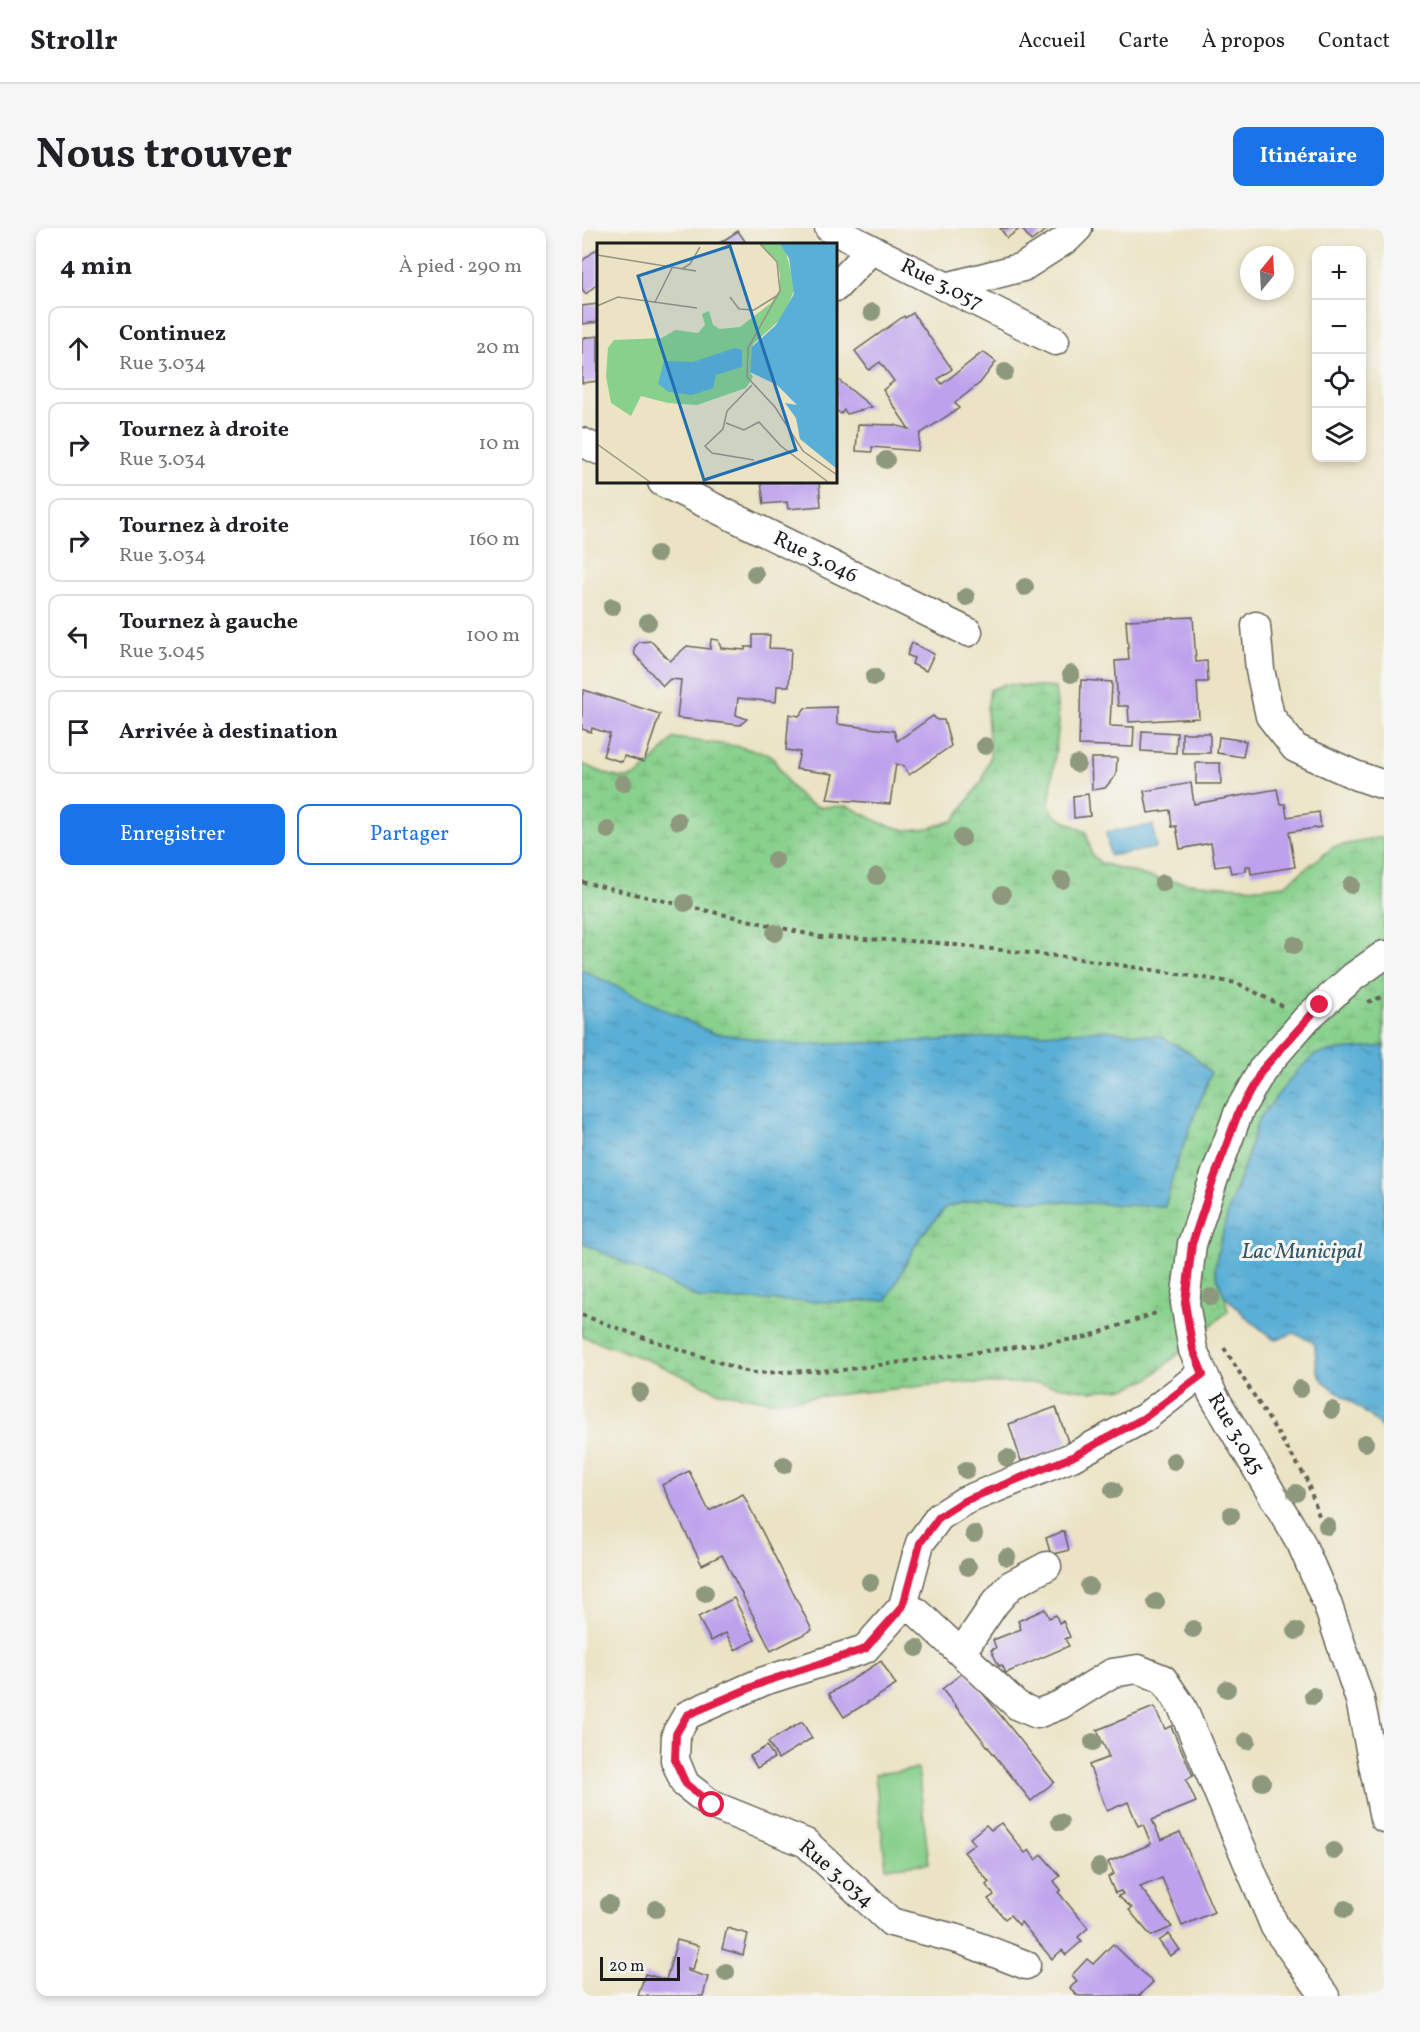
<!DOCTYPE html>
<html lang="fr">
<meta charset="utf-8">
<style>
body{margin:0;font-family:Vollkorn,serif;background:#f6f6f6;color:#202124}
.controls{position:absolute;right:18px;top:18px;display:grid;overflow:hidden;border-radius:12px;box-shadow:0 3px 9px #0003}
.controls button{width:54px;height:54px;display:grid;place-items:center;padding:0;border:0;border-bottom:2px solid #e0e0e0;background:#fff;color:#202124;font:30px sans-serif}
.compass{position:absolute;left:658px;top:18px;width:54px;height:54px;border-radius:50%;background:#fff;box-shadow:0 3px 9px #0003;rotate:18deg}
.scale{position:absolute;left:18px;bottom:15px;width:80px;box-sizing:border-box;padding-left:6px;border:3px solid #1c1c1c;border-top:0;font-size:16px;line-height:21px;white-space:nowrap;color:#1c1c1c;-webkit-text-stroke:4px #f6f6f2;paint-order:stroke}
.stop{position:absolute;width:18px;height:18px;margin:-14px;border:4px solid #e11d48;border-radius:50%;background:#fff}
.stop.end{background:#e11d48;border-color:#fff;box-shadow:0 2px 6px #0008}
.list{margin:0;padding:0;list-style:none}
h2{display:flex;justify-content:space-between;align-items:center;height:78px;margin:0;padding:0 24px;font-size:26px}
h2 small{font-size:20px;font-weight:400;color:#757577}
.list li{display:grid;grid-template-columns:39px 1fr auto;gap:18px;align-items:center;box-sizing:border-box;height:84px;margin:0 12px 12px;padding:0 12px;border:2px solid #e0e0e0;border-radius:12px}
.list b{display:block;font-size:22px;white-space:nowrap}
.list p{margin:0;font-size:20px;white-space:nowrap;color:#757577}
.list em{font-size:20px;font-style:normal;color:#757577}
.actions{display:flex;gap:12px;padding:18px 24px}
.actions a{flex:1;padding:14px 0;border:2px solid #1a73e8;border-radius:12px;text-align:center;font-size:21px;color:#1a73e8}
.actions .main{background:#1a73e8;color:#fff}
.icon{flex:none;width:33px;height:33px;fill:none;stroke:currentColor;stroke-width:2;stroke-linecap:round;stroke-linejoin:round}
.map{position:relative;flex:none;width:802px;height:1768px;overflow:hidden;border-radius:12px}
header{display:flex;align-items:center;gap:36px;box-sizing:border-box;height:84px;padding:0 30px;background:#fff;border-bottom:2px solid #e0e0e0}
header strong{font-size:28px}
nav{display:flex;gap:33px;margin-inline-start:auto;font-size:21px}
.intro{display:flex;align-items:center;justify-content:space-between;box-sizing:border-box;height:144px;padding:0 36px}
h1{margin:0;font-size:42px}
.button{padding:15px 27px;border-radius:12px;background:#1a73e8;color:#fff;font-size:21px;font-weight:700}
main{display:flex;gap:36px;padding:0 36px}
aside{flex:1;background:#fff;border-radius:12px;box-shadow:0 3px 9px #0003}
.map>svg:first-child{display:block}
</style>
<header>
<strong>Strollr</strong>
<nav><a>Accueil</a><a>Carte</a><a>À propos</a><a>Contact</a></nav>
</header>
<div class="intro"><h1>Nous trouver</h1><a class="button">Itinéraire</a></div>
<main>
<aside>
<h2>4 min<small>À pied · 290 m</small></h2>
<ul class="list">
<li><svg class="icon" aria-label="ahead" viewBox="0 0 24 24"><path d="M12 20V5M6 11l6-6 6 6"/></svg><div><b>Continuez</b><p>Rue 3.034</p></div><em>20 m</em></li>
<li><svg class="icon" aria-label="right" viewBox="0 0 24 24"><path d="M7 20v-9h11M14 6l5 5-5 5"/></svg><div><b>Tournez à droite</b><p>Rue 3.034</p></div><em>10 m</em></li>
<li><svg class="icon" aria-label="right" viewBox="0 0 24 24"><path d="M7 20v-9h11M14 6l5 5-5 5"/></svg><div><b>Tournez à droite</b><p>Rue 3.034</p></div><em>160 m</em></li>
<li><svg class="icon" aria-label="left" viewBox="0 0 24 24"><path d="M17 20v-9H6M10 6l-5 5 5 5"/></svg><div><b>Tournez à gauche</b><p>Rue 3.045</p></div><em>100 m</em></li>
<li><svg class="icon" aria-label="arrive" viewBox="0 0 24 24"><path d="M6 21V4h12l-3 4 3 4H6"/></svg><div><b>Arrivée à destination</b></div></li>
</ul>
<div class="actions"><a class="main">Enregistrer</a><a>Partager</a></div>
</aside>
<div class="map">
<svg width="802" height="1768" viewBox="0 0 802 1768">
<defs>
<pattern id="wetland-marsh" width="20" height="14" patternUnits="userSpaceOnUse" patternTransform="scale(1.5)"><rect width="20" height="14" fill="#88d08c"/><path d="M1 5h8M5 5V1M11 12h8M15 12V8" fill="none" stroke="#75b278"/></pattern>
<pattern id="water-ripples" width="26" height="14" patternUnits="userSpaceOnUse" patternTransform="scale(1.5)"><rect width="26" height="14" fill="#5aafd6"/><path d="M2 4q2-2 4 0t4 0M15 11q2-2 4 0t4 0" fill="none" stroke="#4a8ead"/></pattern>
</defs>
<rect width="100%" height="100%" fill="#f6f6f2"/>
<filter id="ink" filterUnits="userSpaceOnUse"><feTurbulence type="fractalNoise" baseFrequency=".0167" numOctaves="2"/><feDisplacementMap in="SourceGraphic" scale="12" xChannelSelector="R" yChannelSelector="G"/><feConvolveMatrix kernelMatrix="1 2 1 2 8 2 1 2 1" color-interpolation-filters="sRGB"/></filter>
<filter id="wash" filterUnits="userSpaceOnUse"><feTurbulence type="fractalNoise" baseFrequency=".008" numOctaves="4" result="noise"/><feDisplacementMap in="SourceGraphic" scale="24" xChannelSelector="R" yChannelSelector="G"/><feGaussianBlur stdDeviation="1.35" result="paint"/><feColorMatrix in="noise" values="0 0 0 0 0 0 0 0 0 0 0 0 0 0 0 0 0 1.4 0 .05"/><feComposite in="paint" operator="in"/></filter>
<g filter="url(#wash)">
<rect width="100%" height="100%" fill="#ebe3c4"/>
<!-- wetland -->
<path fill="url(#wetland-marsh)" stroke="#527654" stroke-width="1.5" d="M 422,456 L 473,460 L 477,495 L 467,577 L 473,588 L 504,604 L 510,627 L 519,635 L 579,652 L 628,657 L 678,660 L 703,657 L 751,619 L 802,609 L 802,818 L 676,892 L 664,933 L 647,980 L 635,1028 L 639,1061 L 643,1068 L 646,1083 L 567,1151 L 545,1160 L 508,1163 L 455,1155 L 371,1155 L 190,1173 L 137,1164 L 68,1133 L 0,1108 L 0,536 C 14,541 31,551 46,550 C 60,549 82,520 92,510 L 154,518 L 189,527 L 208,558 L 226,575 L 237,579 L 266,578 L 299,595 L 324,602 L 348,600 L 372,592 L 400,553 L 408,529 L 405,482 L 408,462 Z"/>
<!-- park -->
<polygon fill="#88d08c" stroke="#527654" stroke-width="1.5" points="336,1541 347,1635 304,1640 293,1546"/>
<!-- water -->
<g fill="url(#water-ripples)" stroke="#3b6679" stroke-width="1.5">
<polygon points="571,597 574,620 528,628 524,604"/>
<polygon points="0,742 131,805 216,817 364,812 522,802 580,809 610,826 629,845 594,937 583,979 402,970 364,979 337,1011 305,1072 257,1074 119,1071 0,1015"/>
<polygon points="802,818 802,1202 789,1189 741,1153 735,1142 733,1120 730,1113 711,1105 695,1112 691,1111 665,1090 643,1068 639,1061 633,1041 635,1028 647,980 664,933 676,892 714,844 734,826 758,822"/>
</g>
<g id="blocks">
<!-- building -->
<g fill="#bda1ec">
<polygon points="418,0 439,0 425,10"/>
<polygon points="444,0 467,0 449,13 441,2"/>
<polygon points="156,3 165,16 136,16"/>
<polygon points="16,20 16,55 4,66 0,61 0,33"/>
<polygon points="16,76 16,94 0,96 0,78"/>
<polygon points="331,85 370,141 356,151 360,156 401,124 414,134 398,155 373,175 377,180 338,206 336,223 290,219 290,224 274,223 276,196 312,197 327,201 301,162 312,153 298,134 287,142 273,123 322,88 323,90"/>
<polygon points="16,108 16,153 0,155 0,110"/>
<polygon points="254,150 290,179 265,186 262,182 259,186 254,182"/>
<polygon points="179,254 237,254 239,278 206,281 205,274 182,276"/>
<polygon points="611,389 614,434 625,433 626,454 615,454 617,490 547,494 546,478 536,478 533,433 547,432 544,392"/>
<polygon points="171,407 188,407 187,420 209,421 207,458 195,458 194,474 156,470 154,487 165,491 158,497 95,490 99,452 88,451 81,458 53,427 52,420 57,414 69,413 88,433 105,418 128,421 129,411 136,412 139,420 163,422 163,419 171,419"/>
<polygon points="330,415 352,426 344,443 330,436 332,430 325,427"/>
<polygon points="499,452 530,454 528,498 552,499 551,519 497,517"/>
<polygon points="2,462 78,486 62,534 42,528 40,534 21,528 28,506 10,500 9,504 0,501 0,468"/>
<polygon points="255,479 255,496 312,503 315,513 351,488 355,492 362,492 369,518 327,547 322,538 314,536 308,576 245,571 251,546 214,541 218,524 204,522 207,486 217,488 223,480"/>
<polygon points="560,503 595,505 594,525 559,523"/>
<rect x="600" y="505" width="28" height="20"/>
<polygon points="637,509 664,513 661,529 635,525"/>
<polygon points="509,530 535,530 534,547 523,560 510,562"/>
<polygon points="614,535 638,535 639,556 614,556"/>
<polygon points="609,555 612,576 695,561 698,576 703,576 705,589 737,584 739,599 707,604 713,639 669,646 668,638 664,638 664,643 649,645 647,637 633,639 629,615 598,621 594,598 590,599 588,582 566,585 562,563"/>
<polygon points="506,566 508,588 492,590 491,568"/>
<polygon points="474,1179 486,1214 455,1233 454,1228 439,1233 427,1196"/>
<polygon points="107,1243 127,1283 161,1266 230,1402 189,1423 140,1327 120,1337 80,1257"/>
<polygon points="482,1303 487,1322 469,1327 464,1310"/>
<polygon points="152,1370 173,1412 153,1422 144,1405 129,1413 116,1389"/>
<polygon points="463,1381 467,1390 474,1387 477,1395 481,1393 488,1409 483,1411 487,1418 424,1445 420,1437 417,1438 409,1422 414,1420 411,1412 439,1401 436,1393"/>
<polygon points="299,1433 314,1457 262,1489 247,1466"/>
<polygon points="383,1443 472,1554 449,1573 360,1461"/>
<polygon points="572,1479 583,1501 589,1498 611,1548 604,1552 614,1574 570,1592 579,1612 598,1604 632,1684 600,1698 580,1650 558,1659 590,1699 569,1708 547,1682 550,1680 536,1668 541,1666 539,1663 533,1665 526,1649 532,1646 526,1634 569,1616 561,1596 556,1598 546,1574 525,1583 507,1537 527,1529 515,1502"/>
<polygon points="220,1494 230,1510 196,1531 186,1514"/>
<polygon points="185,1518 192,1530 175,1540 168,1528"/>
<polygon points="419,1595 443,1625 447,1622 454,1632 460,1627 478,1648 472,1653 479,1662 476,1664 506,1700 496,1709 500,1713 484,1727 480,1722 470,1731 439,1694 437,1697 428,1687 423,1691 406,1671 412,1667 404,1657 407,1654 382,1624 393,1616 388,1610 404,1597 409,1602"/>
<polygon points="145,1700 166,1706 161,1727 140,1721"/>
<polygon points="587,1706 598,1722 588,1728 577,1713"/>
<polygon points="95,1712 117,1718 111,1742 106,1741 106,1743 126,1749 121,1768 56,1768 63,1746 84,1752"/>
<polygon points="531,1716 571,1754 557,1768 496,1768 488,1760 495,1753 490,1747 505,1731 511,1736"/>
</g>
</g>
</g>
<g filter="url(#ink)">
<use href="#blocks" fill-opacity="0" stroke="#646257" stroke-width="1.5"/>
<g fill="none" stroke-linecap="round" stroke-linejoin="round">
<defs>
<g id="minor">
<path id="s1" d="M 247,0 L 473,113"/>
<polyline points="254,59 289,22"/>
<polyline points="364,59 441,39 486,10 496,0"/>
<polyline points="0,214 16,222"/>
<path id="s2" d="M 80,254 L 386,404"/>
<polyline points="674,398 678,442 688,488 713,520 773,547 802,557"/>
<path id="s3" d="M 802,727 L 771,749 L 725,790 L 680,842 L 657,883 L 631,953 L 610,1016 L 603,1075 L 611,1122 L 631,1167 L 719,1315 L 745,1375 L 778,1472 L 802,1590"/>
<polyline points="321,1378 335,1384 436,1478 455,1486 478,1477 530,1445 556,1441 581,1451 600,1479 693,1699 743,1768"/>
<polyline points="379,1425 413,1375 429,1357 465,1338"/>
<polyline points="444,1737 379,1712 309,1694 224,1615 130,1577 103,1556 93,1532 94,1506 105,1487 182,1453 283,1421 321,1378 338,1315 357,1289 382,1273 490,1229 562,1190 620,1145"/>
</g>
</defs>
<!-- minor casing -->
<use href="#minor" stroke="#646257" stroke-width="31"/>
<!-- path -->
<g stroke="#646257" stroke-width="4" stroke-dasharray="4.5 4.5" stroke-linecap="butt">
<polyline points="0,654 239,709 347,714 492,730 655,755 700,778"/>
<polyline points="786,774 802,768"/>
<polyline points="0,1087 60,1109 170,1145 260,1142 501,1110 577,1084"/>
<polyline points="642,1120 724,1250 737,1288"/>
</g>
<!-- minor -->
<use href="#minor" stroke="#fff" stroke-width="28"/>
</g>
<!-- trees -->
<g fill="#8e987d">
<circle cx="290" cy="84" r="9"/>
<circle cx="423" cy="144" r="9"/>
<circle cx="304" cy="232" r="9"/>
<circle cx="75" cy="326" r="9"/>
<circle cx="173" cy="346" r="9"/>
<circle cx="443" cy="359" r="9"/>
<circle cx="384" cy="369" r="9"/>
<circle cx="30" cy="379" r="9"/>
<circle cx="66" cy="394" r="9"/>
<circle cx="489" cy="446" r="9"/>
<circle cx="292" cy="449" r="9"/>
<circle cx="403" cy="518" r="9"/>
<circle cx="495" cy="536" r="9"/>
<circle cx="41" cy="555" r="9"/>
<circle cx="96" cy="593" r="9"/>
<circle cx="26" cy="602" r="9"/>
<circle cx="380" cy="610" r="9"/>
<circle cx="193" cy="632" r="9"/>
<circle cx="295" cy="648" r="9"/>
<circle cx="480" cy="652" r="9"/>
<circle cx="581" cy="655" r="9"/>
<circle cx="769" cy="657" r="9"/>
<circle cx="420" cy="667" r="9"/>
<circle cx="103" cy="675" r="9"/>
<circle cx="193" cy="705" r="9"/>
<circle cx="712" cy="717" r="9"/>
<circle cx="629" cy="1069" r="9"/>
<circle cx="718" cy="1161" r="9"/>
<circle cx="58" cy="1164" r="9"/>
<circle cx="750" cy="1182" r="9"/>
<circle cx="783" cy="1215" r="9"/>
<circle cx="425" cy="1230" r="9"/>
<circle cx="592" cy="1233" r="9"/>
<circle cx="202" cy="1237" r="9"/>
<circle cx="384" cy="1242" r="9"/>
<circle cx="531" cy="1262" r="9"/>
<circle cx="714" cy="1265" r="9"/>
<circle cx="649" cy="1287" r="9"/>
<circle cx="745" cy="1298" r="9"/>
<circle cx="392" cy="1306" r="9"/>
<circle cx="425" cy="1329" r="9"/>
<circle cx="386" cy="1339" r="9"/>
<circle cx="288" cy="1354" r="9"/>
<circle cx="507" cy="1358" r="9"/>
<circle cx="123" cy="1365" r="9"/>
<circle cx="574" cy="1374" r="9"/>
<circle cx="611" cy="1401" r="9"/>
<circle cx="714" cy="1403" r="9"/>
<circle cx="335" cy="1420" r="9"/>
<circle cx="645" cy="1461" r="9"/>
<circle cx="731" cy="1468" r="9"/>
<circle cx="665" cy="1513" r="9"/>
<circle cx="511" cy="1514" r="9"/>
<circle cx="680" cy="1554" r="9"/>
<circle cx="478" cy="1594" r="9"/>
<circle cx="752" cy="1623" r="9"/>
<circle cx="517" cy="1639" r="9"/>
<circle cx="27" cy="1676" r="9"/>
<circle cx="74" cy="1681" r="9"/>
<circle cx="763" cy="1681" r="9"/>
<circle cx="144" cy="1744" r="9"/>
</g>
</g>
<g fill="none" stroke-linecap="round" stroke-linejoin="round" filter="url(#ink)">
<!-- route -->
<polyline stroke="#e11d48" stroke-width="8" points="130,1577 104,1556 93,1532 94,1506 105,1487 182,1454 283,1421 321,1378 338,1315 357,1289 382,1273 490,1229 562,1190 621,1146 611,1122 603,1075 610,1016 631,953 657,883 680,842 738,777"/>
</g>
<g text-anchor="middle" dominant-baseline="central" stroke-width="6" stroke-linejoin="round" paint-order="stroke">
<!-- street labels -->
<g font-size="21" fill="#1c1c1c" stroke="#f6f6f2">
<text stroke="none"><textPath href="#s1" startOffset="126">Rue 3.057</textPath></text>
<text stroke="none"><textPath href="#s2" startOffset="171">Rue 3.046</textPath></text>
<text stroke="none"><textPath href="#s3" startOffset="558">Rue 3.045</textPath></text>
<text transform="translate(254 1646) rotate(41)">Rue 3.034</text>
</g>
<!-- water labels -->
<g font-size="22" font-style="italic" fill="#355766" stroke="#f6f6f2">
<text x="720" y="1024">Lac Municipal</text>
</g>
</g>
<!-- overview -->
<g transform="translate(15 15)">
<rect width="240" height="240" fill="#ebe3c4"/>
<path d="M 163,1 L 183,1 L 189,9 L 198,46 L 185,75 L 156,101 L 153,129 L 156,134 L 149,145 L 100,162 L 71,160 L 44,153 L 34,173 L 14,160 L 9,133 L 11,105 L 17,97 L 65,95 L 78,87 L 101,90 L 108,82 L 105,71 L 112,68 L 116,82 L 123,86 L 143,84 L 174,60 L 183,46 L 183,32 L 180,18 Z" fill="#88d08c"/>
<path d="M 183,1 L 238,1 L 240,6 L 240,226 L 203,196 L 199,175 L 188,160 L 200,162 L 180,142 L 153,129 L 155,104 L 179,82 L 197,51 L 192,15 ZM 138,105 L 145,107 L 145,124 L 119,132 L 116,145 L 95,152 L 72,149 L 61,141 L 67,118 L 96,119 Z" fill="#5aafd6"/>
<path fill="none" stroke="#989381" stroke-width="1.5" d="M 163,1 L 180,19 L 183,48 L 151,105 L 150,134 L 178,164 L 206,208 L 240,232M 0,12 L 99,28M 85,26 L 93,21 L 103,4M 133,54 L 142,66 L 157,67 L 181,52M 58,59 L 75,25M 0,63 L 21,54 L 100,65M 155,142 L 130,168 L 126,186 L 108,203 L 115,210 L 157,217M 129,180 L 147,187 L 162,179 L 184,203 L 231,239M 0,201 L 53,239"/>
<path fill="#1f6fb2" fill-opacity="0.15" stroke="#1f6fb2" stroke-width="3" d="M 133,3 L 199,207 L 107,237 L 41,33 Z"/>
<rect width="240" height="240" fill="none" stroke="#1c1c1c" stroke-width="3"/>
</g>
</svg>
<div class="controls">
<button>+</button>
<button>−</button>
<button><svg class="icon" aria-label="locate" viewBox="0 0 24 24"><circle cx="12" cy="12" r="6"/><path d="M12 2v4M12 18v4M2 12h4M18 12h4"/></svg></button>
<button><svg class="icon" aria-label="layers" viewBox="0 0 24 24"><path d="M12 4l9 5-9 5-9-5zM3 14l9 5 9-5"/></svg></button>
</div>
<svg class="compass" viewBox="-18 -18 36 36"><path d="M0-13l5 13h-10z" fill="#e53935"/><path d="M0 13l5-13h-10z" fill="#757577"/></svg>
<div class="scale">20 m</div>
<div class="stop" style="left:130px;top:1577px"></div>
<div class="stop end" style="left:738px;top:777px"></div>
</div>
</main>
